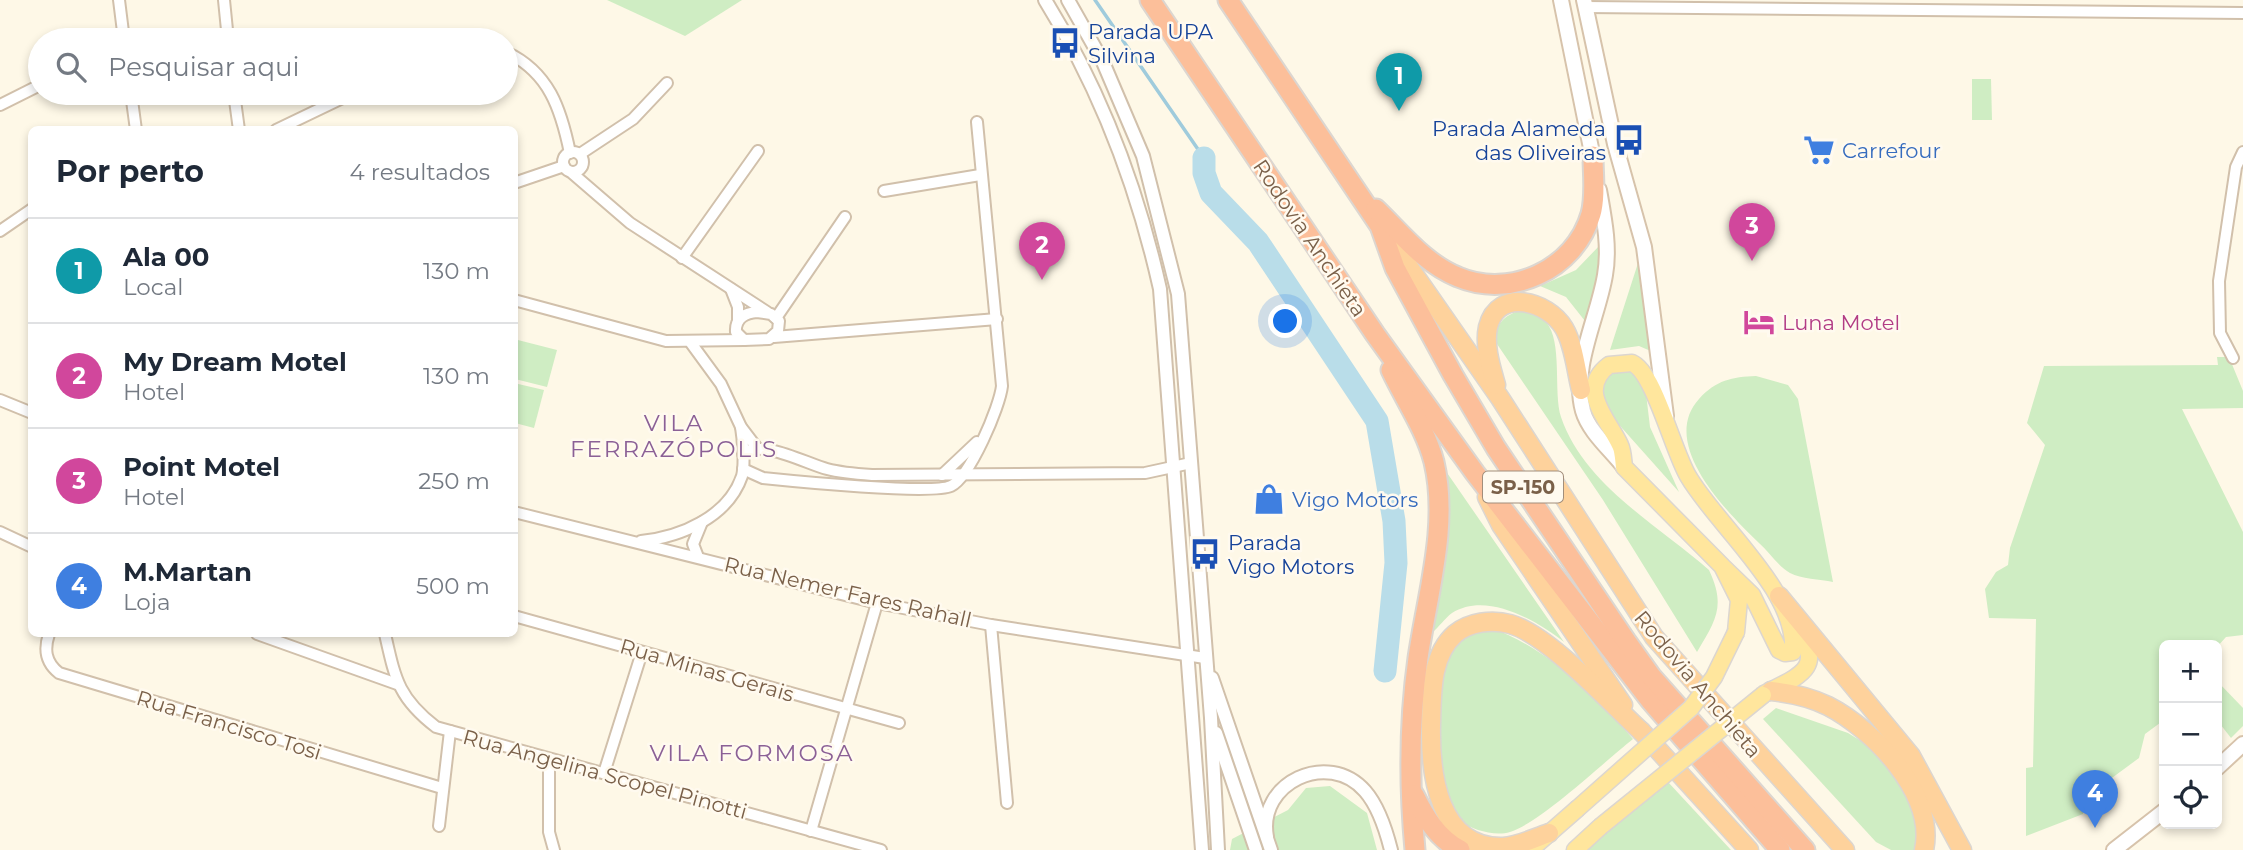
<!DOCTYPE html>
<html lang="pt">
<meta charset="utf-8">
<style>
body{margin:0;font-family:Montserrat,sans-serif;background:#f2f2f3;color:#1f2937}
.controls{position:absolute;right:21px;bottom:21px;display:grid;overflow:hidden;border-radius:10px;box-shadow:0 4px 10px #0003}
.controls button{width:63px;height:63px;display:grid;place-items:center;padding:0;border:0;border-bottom:2px solid #e0e1e3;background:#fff;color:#1f2937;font:35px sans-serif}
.you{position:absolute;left:1286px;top:322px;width:24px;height:24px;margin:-18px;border:5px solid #fff;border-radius:50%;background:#1a73e8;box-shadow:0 0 0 10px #1a73e833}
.badge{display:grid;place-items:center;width:46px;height:46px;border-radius:50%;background:#1a73e8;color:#fff;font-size:23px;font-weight:700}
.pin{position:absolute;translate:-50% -58px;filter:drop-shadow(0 2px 4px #0008)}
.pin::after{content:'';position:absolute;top:37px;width:24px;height:21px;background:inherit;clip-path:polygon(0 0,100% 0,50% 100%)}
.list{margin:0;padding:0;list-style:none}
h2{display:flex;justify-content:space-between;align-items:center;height:91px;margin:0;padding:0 28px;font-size:30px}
h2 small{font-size:23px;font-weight:400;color:#747a83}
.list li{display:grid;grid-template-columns:46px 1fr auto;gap:21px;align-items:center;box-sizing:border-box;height:105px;padding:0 28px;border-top:2px solid #e0e1e3}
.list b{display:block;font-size:26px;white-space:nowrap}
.list p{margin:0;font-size:23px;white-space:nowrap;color:#747a83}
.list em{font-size:23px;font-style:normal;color:#747a83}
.icon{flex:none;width:38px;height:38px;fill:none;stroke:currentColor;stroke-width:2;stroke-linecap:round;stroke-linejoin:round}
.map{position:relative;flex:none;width:2243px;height:850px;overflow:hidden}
.search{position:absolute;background:#fff;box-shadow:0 4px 10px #0003;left:28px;top:28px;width:490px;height:77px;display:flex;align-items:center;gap:18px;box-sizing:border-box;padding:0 24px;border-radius:38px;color:#747a83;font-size:26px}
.panel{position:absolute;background:#fff;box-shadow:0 4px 10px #0003;left:28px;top:126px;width:490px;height:511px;border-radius:10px}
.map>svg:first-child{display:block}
</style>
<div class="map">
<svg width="2243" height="850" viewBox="0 0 2243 850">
<rect width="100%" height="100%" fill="#fef8e7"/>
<!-- green -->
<g fill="#cfedc3">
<polygon points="607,0 742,0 685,36"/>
<polygon points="1972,79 1991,79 1992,120 1972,120"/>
<polygon points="1601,244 1595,296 1585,321 1566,297 1540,286 1576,270"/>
<polygon points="1639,260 1653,352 1639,346 1610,350"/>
<path d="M 1522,310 C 1530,313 1540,316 1546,322 C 1563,341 1553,393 1561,417 C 1584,485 1658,525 1709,570 C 1726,606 1716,620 1697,652 L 1603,500 L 1497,344 C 1494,324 1504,315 1522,310 Z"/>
<polygon points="514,339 557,350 547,387 515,379"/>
<polygon points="2217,357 2229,357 2243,391 2243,408 2182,409 2243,532 2243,635 2226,637 2217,647 2164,645 2164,720 2145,734 2139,758 2101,786 2083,786 2074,793 2084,804 2083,814 2026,836 2026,768 2033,767 2036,619 1989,618 1985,589 1996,572 2008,565 2010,548 2045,445 2027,423 2044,366 2218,365"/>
<polygon points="1632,369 1645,385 1650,427 1679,492 1605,409 1598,382 1604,373"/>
<path d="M 1756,376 L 1788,385 L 1798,399 L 1833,582 C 1820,579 1801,579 1790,573 C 1779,567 1769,552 1759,543 C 1728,513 1658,444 1699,399 C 1716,380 1732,377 1756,376 Z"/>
<polygon points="514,383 544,390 534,428 515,423"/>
<path d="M 1443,467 L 1564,642 C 1537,621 1487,591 1452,613 C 1445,618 1439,627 1432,633 L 1427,630 Z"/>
<path d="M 1491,628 C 1546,647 1595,695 1633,739 C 1605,761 1540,823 1510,832 C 1500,835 1488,833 1478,830 C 1428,813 1434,752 1437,710 C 1439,687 1437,662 1453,644 C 1464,631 1475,630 1491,628 Z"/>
<polygon points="2217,681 2243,708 2243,726 2231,738 2217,720"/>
<polygon points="1776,708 1848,733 1879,752 1902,779 1921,823 1916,850 1891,850 1876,842 1763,719"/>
<polygon points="1668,782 1731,850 1585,850"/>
<polygon points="1330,786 1367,813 1377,850 1230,850 1232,839 1288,810 1306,788"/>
</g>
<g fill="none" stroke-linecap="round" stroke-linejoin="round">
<!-- stream -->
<polyline stroke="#9fcbdc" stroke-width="3.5" points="1095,0 1204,158"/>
<!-- river -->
<polyline stroke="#b9dde9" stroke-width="23" points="1204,158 1204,173 1211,193 1258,242 1377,421 1394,521 1396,563 1385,671"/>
<defs>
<g id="minor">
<polyline points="119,0 124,40"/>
<polyline points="224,0 228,40"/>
<polyline points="1585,7 2243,13"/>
<path d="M 506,52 C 549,72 561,109 570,153"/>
<polyline points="131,93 136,130"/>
<polyline points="234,93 239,130"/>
<polyline points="0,105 40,85"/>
<polyline points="276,130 353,93"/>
<circle cx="573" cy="162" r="10"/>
<polyline points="580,154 633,119 667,83"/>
<polyline points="572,173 630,223 767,312"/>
<polyline points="514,183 564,166"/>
<polyline points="884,191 980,175"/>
<polyline points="0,231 32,209"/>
<polyline points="682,258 758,151"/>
<polyline points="731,289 738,307 738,321"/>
<polyline points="514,300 666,341 744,340"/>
<path d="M 757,312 L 771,314 L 779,321 L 778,331 L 769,339 L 744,340 L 736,332 C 735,318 745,313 757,312 Z"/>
<polyline points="776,318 845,217"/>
<polyline points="774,337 997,319"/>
<polyline points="691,343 721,384 741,427 757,448"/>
<polyline points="2233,358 2220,333 2219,281 2236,167 2243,152"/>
<polyline points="0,400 32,413"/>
<path d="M 743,454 C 760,438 807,464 827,469 C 842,473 857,474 872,475 L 1145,473 L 1191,463"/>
<path d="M 743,469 L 763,478 C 792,481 932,495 951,486 C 970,477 1000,406 1002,386 L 977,122"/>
<polyline points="942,475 977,442"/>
<polyline points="514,512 877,603 991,625 1205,658"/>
<polyline points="0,532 32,547"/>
<path d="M 641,541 C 681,537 728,517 742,476 C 745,465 743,439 741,427"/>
<polyline points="698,557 693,544 702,522"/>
<polyline points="514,616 899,723"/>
<polyline points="991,625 1007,803"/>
<path d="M 49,634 C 44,649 45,662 59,673 L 442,788"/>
<polyline points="257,634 397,684"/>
<path d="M 385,634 C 395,678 398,698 436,727 L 881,850"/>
<polyline points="549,759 549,832 554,850"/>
<polyline points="604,773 642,652"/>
<polyline points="439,826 450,731"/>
<polyline points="811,831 877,603"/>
</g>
<g id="tertiary">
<path d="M 1045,0 C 1101,90 1137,186 1160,289 L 1202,850"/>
<polyline points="1068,0 1103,62 1143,156 1178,294 1211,718 1218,850"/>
<polyline points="1212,678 1271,850"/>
<polyline points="1216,733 1256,850"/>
<path d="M 1267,837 C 1257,783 1328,749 1365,791 C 1379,807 1386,830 1391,850"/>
</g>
<g id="secondary">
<polyline points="1561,0 1594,163"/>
<polyline points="1584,0 1615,144 1644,247 1666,416"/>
<path d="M 1599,190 C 1604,218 1610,247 1605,275 C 1598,318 1571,367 1583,411 C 1589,432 1611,450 1624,467"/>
<polyline points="2217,768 2243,744"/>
<polyline points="2114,850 2164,811"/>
</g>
<g id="primary">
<path d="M 1722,566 L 1752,595 L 1779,650 L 1785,653 L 1793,652 C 1798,591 1717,526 1688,476 C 1673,451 1654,372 1632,363 L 1609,365 C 1576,390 1609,420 1620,445 C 1623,451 1623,459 1624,467 L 1722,566 L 1739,600 L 1736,632"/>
<path d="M 1764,694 C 1796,677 1827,669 1797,630"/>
<polyline points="1530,850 1577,809"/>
<polyline points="1575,850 1600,827"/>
</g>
<g id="trunk">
<polyline points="1388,237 1500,398 1654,637 1845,850"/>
<path d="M 1496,385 C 1491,367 1484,346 1488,327 C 1498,287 1548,301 1564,328 C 1574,345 1576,370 1581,390"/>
<polyline points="1487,497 1501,525 1623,705"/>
<polyline points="1779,596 1911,756 1962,850"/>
<path d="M 1771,691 C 1790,693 1810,697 1828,706 C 1873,729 1936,794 1924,850"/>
<polyline points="1641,731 1749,850"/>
<path d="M 1549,833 C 1534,838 1519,846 1503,847 C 1438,849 1430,773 1431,725 C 1432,696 1430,656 1455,634 C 1469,622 1492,619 1510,624 C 1549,635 1610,703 1642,732"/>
</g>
<g id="motorway">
<polyline points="1150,0 1375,334 1475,473 1650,700 1780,850"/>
<polyline points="1228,0 1380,226 1395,268 1453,375 1496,448 1626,641 1651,676 1805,850"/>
<path d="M 1376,209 C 1401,233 1425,264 1458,277 C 1510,299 1575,270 1591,214 C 1596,196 1593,175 1593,156"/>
<path d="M 1391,370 C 1405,400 1426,430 1434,462 C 1449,526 1427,595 1418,658 C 1409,722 1409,786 1415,850"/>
<path d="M 1414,795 C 1425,817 1437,838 1460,850"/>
</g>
</defs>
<!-- minor casing -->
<use href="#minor" stroke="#d1c0ab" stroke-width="14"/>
<!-- tertiary casing -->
<use href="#tertiary" stroke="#d1c0ab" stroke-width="16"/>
<!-- secondary casing -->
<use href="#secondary" stroke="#d7c3ab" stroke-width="18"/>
<!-- primary casing -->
<use href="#primary" stroke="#dcd6d0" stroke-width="19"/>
<!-- trunk casing -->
<use href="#trunk" stroke="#dcd6d0" stroke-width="21"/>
<!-- motorway casing -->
<use href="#motorway" stroke="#dcd6d0" stroke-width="23"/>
<!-- minor -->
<use href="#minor" stroke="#fff" stroke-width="10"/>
<!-- tertiary -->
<use href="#tertiary" stroke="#fff" stroke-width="12"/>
<!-- secondary -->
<use href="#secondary" stroke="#fff" stroke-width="14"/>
<!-- primary -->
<use href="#primary" stroke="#ffe69d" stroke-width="16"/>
<!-- trunk -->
<use href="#trunk" stroke="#fed29c" stroke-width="18"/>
<!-- motorway -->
<use href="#motorway" stroke="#fcbf9a" stroke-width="19"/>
<defs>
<g id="primary-bridge">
<polyline points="1577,809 1691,708 1714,677 1736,632"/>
<polyline points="1600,827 1763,695"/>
</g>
</defs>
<!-- primary-bridge casing -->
<use href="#primary-bridge" stroke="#dcd6d0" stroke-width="19" stroke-linecap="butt"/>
<!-- primary-bridge -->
<use href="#primary-bridge" stroke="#ffe69d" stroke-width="16"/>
</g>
<!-- icons -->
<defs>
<symbol id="bus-bare" viewBox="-9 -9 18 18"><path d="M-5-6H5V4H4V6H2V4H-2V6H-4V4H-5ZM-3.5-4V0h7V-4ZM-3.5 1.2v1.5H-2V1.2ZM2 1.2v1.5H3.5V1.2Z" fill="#1a4fb4" stroke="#fffaef" stroke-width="2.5" paint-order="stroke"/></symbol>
<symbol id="supermarket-bare" viewBox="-9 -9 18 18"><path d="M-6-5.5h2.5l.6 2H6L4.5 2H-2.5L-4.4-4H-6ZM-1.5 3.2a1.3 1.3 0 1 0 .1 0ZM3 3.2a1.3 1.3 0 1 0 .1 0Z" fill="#3f7fe0" stroke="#fffaef" stroke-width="2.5" paint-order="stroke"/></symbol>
<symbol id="hotel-bare" viewBox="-9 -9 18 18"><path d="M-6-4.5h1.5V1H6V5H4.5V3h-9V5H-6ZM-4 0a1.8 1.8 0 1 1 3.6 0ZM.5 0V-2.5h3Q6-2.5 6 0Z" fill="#d1479c" stroke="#fffaef" stroke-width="2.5" paint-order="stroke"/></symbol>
<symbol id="shop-bare" viewBox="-9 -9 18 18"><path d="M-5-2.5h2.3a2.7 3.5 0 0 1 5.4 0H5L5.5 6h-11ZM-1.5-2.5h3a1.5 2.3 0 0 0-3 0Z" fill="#3f7fe0" stroke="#fffaef" stroke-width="2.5" paint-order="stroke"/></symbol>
</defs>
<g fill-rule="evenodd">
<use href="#bus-bare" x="1043" y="21" width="44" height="44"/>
<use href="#bus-bare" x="1607" y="118" width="44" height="44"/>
<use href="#supermarket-bare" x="1797" y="128" width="44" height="44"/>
<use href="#hotel-bare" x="1737" y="300" width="44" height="44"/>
<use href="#shop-bare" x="1247" y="477" width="44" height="44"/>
<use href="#bus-bare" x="1183" y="532" width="44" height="44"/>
</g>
<g text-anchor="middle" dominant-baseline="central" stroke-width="5" stroke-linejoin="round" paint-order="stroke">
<!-- shield labels -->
<rect fill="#fffaef" stroke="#a28e7b" stroke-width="2" x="1483" y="471.5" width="80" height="31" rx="5"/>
<g font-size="19" font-weight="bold" fill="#7a6049">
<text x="1523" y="487">SP-150</text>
</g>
<!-- transit labels -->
<g font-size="21" fill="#164399" stroke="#fffaef" text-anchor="start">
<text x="1088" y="31">Parada UPA<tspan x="1088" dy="24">Silvina</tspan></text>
<text x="1606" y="128" text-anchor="end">Parada Alameda<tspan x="1606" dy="24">das Oliveiras</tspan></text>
<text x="1228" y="542">Parada<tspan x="1228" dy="24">Vigo Motors</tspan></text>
</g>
<!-- shop labels -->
<g font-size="21" fill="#366cbe" stroke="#fffaef" text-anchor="start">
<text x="1842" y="150">Carrefour</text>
<text x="1292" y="499">Vigo Motors</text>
</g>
<!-- street labels -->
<g font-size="21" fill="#7a6049" stroke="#fffaef">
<text transform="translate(1310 238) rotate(56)">Rodovia Anchieta</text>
<text transform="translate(848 592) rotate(13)">Rua Nemer Fares Rahall</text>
<text transform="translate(707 670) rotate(16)">Rua Minas Gerais</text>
<text transform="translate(1698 684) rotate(50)">Rodovia Anchieta</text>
<text transform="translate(229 725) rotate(17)">Rua Francisco Tosi</text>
<text transform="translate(605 774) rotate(15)">Rua Angelina Scopel Pinotti</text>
</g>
<!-- hotel labels -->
<g font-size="21" fill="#b23c85" stroke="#fffaef" text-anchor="start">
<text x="1782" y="322">Luna Motel</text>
</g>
<!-- neighbourhood labels -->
<g font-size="23" letter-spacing="2" fill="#8b6096" stroke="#fffaef">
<text x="674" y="423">VILA<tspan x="674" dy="26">FERRAZÓPOLIS</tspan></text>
<text x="752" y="753">VILA FORMOSA</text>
</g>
</g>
</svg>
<div class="controls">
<button>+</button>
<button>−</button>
<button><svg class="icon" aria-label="locate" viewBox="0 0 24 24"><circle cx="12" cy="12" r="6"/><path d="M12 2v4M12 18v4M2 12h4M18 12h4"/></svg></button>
</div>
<div class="you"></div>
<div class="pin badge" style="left:1399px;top:111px;background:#0f9aa8">1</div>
<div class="pin badge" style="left:1042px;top:280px;background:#d1479c">2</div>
<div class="pin badge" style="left:1752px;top:261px;background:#d1479c">3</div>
<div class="pin badge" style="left:2095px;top:828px;background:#3f7fe0">4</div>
<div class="search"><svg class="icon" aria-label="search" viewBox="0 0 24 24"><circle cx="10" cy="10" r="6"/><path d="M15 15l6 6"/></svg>Pesquisar aqui</div>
<section class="panel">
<h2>Por perto<small>4 resultados</small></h2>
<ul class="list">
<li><span class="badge" style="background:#0f9aa8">1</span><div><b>Ala 00</b><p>Local</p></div><em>130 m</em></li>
<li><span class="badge" style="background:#d1479c">2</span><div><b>My Dream Motel</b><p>Hotel</p></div><em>130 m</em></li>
<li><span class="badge" style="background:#d1479c">3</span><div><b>Point Motel</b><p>Hotel</p></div><em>250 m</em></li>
<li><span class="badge" style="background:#3f7fe0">4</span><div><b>M.Martan</b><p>Loja</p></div><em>500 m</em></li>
</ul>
</section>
</div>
